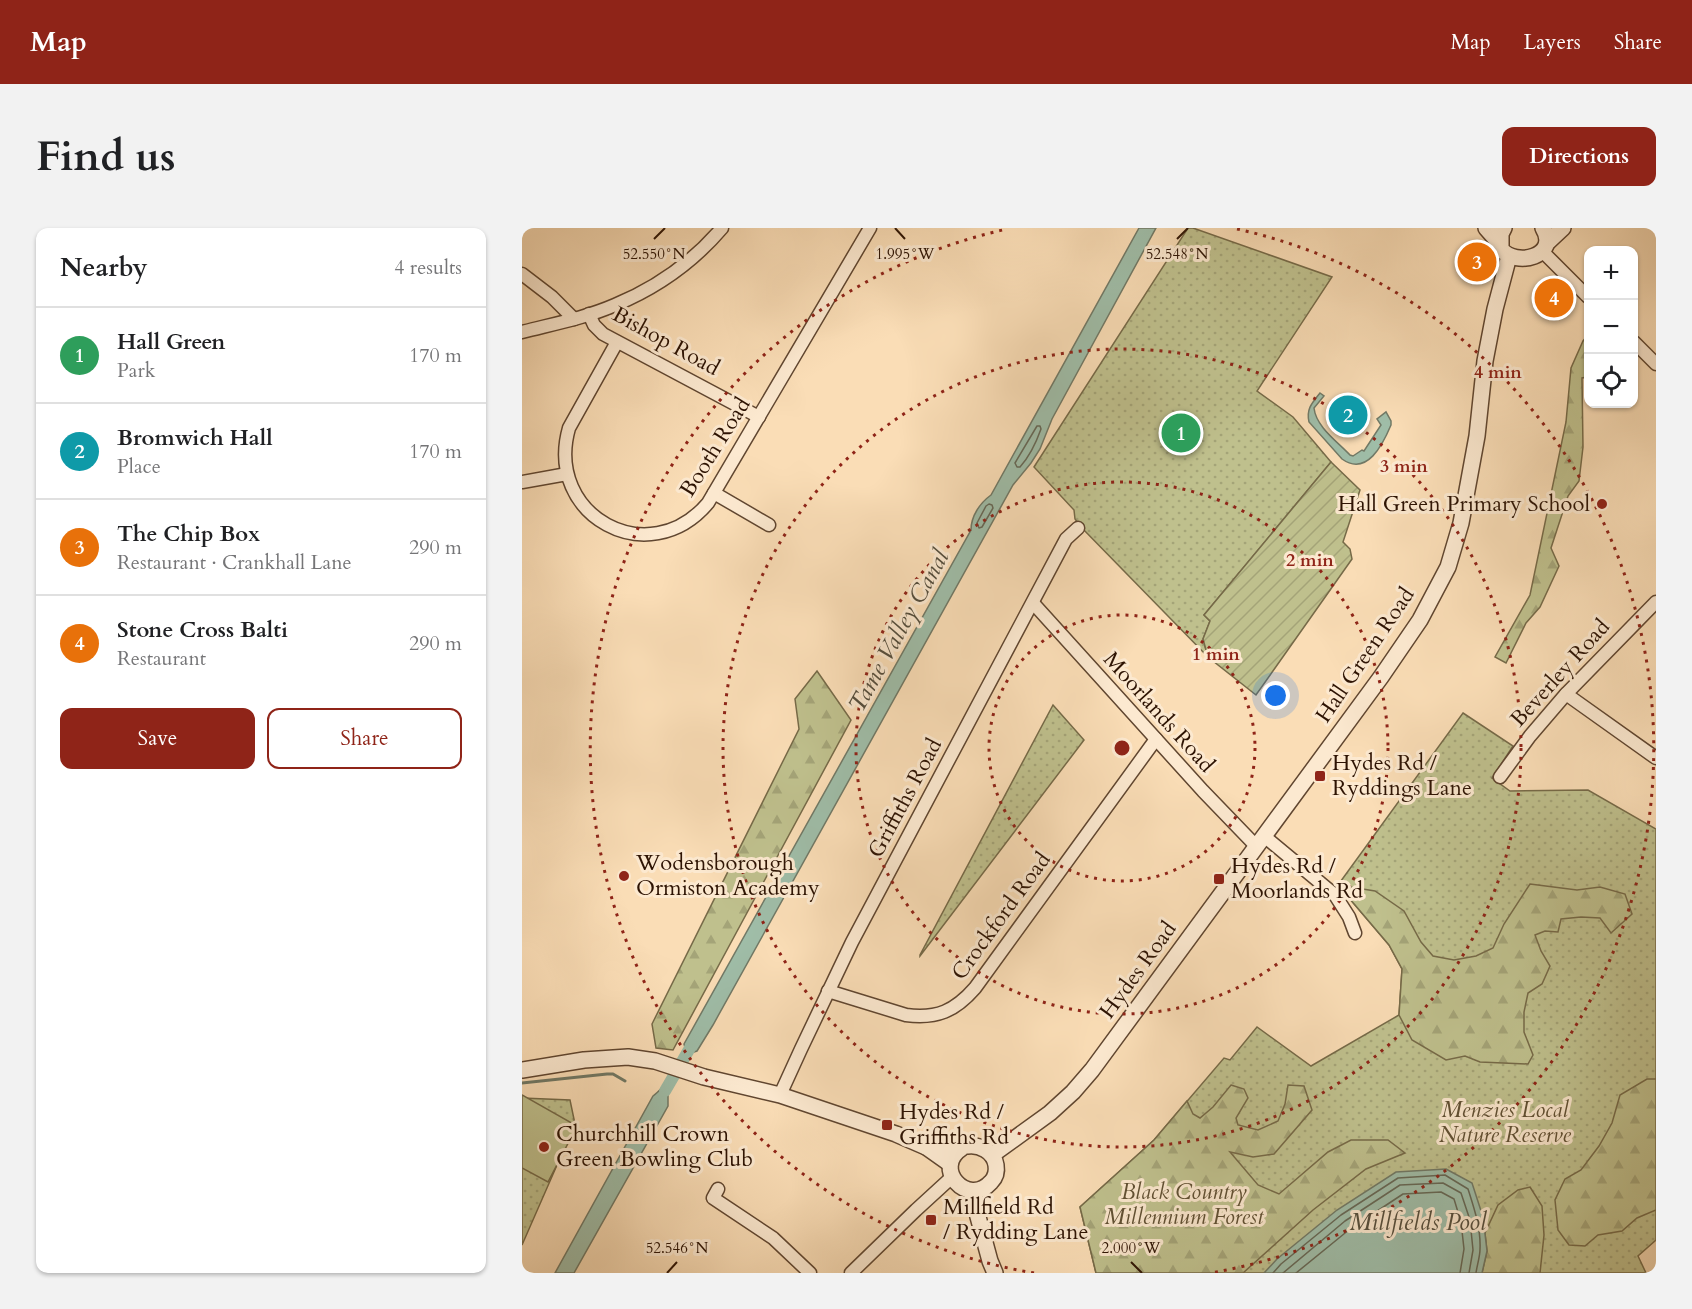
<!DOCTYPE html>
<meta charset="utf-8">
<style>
body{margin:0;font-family:Cardo,serif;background:#f2f2f2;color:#202124}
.controls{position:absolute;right:18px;top:18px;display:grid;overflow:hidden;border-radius:12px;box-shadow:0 2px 4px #0004}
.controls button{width:54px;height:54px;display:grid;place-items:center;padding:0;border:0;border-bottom:2px solid #e0e0e0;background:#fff;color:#202124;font:30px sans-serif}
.you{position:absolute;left:754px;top:468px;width:21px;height:21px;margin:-15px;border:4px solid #fff;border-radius:50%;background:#1a73e8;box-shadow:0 0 0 9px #1a73e833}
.badge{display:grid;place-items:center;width:39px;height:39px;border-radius:50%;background:#8f2418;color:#fff;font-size:20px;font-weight:700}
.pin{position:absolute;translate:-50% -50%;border:3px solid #fff;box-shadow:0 2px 6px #0006}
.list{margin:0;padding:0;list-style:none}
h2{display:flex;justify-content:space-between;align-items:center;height:78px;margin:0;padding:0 24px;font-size:26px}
h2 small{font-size:20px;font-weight:400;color:#757577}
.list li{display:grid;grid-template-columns:39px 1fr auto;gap:18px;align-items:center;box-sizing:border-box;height:96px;padding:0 24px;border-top:2px solid #e0e0e0}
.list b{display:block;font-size:22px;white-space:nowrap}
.list p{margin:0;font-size:20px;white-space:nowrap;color:#757577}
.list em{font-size:20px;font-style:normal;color:#757577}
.actions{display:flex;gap:12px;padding:18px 24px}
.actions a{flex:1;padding:14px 0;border:2px solid #8f2418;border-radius:12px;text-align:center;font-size:21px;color:#8f2418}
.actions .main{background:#8f2418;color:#fff}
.icon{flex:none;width:33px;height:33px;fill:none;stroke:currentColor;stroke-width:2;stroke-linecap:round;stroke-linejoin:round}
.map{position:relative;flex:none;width:1134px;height:1045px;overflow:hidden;border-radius:12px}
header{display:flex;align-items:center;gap:36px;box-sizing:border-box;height:84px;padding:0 30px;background:#8f2418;color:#fff}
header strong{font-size:28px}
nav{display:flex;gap:33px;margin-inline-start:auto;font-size:21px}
.intro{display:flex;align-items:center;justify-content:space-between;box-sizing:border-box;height:144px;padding:0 36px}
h1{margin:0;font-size:42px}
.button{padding:15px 27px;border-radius:12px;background:#8f2418;color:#fff;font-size:21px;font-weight:700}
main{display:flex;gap:36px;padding:0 36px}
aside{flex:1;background:#fff;border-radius:12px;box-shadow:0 2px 4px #0004}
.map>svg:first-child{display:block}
</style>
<header>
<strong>Map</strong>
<nav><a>Map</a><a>Layers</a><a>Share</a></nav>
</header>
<div class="intro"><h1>Find us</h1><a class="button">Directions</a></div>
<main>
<aside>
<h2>Nearby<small>4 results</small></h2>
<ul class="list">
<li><span class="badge" style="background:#2e9e5b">1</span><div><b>Hall Green</b><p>Park</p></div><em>170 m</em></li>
<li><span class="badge" style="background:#0f9aa8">2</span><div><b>Bromwich Hall</b><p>Place</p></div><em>170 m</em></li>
<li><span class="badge" style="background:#e8710a">3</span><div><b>The Chip Box</b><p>Restaurant · Crankhall Lane</p></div><em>290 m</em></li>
<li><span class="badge" style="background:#e8710a">4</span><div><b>Stone Cross Balti</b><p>Restaurant</p></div><em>290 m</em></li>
</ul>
<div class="actions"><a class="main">Save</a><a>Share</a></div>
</aside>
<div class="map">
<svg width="1134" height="1045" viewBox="0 0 1134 1045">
<defs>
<pattern id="grass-dots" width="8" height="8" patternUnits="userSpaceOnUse" patternTransform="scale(1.5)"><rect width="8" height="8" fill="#bfc08d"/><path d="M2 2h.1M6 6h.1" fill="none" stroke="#a4a478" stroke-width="1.8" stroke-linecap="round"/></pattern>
<pattern id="forest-firs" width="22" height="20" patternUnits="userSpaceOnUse" patternTransform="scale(1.5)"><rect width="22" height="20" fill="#bfc08d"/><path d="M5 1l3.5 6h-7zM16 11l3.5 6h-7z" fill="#a4a478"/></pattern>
<pattern id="garden-furrows" width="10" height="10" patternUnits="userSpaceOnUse" patternTransform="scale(1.5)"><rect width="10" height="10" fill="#bfc08d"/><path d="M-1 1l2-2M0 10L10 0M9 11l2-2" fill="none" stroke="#a4a478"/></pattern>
</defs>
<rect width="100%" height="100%" fill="#faddb6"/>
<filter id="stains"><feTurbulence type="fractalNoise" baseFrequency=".00333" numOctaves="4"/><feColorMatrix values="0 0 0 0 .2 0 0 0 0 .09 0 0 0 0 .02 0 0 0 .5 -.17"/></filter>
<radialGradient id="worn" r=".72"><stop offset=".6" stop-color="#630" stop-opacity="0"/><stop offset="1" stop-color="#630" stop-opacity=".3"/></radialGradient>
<!-- grass -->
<g fill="url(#grass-dots)" stroke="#766a48" stroke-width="1.5">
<polygon points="666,0 671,0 810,49 735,163 771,189 809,234 682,387 688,393 681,411 686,429 559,299 553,291 552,282 512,239"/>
<polygon points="531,477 562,512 398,728 398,727"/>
<polygon points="941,485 991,518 970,550 988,563 1066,562 1134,601 1134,1012 1116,1028 1124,1045 574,1045 558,979 632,912 702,830 708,832 735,799 789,838 877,787 880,741 867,717 816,657"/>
<polygon points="0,870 48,872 53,896 0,1017"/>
</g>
<!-- forest -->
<g fill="url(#forest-firs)" stroke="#766a48" stroke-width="1.5">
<polygon points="1066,107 1066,149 1060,150 1061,219 1057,253 1046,268 1029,320 1037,338 1018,379 1004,395 984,435 973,429 1008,367 1044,194 1049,140 1061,113"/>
<polygon points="295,443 329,492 151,822 134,820 130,796 277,501 273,471"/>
<polygon points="1008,656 1055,662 1078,659 1103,666 1110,686 1089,705 1078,690 1059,689 1039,691 1036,704 1023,703 1013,707 1019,723 1028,738 1020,756 1006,765 1002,784 1002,804 1011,827 1006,836 958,834 943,828 924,832 890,812 877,787 880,741 867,717 816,657 853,663 882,683 899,714 911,728 932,732 954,728 971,720 982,696"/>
<polygon points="1125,851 1134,851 1134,982 1115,990 1100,1003 1076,1007 1063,1018 1047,1017 1036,1002 1033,972 1043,951 1059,942 1077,918 1090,895 1098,867"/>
<polygon points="709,857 722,861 726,870 714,890 716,897 736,902 756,893 763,876 766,857 782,858 790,882 752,926 731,929 708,924 736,957 757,966 806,924 829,912 866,912 883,925 844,941 791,982 721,1045 574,1045 558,979 632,912 665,873 671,886 678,890 691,879"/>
<polygon points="1008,959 1020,978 1022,1007 1018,1045 960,1045 965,1023 963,1005 976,977 996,962"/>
</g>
<!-- garden -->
<polygon fill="url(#garden-furrows)" stroke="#766a48" stroke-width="1.5" points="809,234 838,262 821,314 828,321 830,331 734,467 686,429 681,411 688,393 682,387"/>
<!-- pitch -->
<polygon fill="#bfc08d" stroke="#766a48" stroke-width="1.5" points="0,867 55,898 26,954 0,940"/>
<!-- water -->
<g fill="#9fbda8" stroke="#717966" stroke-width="1.5">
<path d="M 617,0 L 634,0 L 530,191 L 518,221 L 509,235 L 491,257 L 191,797 L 175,823 L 165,826 L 162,816 L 449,302 C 449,288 458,275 469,267 Z"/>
<path d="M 798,165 L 802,168 L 792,180 C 794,199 816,214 828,227 L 831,228 L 840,222 L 842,223 L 859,197 L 855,191 L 864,184 L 869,193 L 869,197 C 861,216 845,249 820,231 L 787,194 C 784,181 790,175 798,165 Z"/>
<path d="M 150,851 L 151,857 L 146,867 L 146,878 L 52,1045 L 33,1045 L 131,868 C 138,863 143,855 150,851 Z"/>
<polygon points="924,941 950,955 961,989 965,1023 960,1045 742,1045 755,1031 815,982 874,944"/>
</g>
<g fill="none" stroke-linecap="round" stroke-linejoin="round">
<!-- shore -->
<g stroke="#666856" stroke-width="1.5">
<path d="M 515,198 L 518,198 L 519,201 C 514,215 508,228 498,239 L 495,239 L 493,235 Z"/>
<polygon points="467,276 470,277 471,280 460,299 457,300 455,295 464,278"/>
<path d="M 751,1045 L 759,1036 L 819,987 L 876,950 L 923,947 L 946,961 C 952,980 959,1000 958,1021 C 958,1029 955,1037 954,1045"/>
<polyline points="761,1045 823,993 878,957 921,955 939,965 948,992 951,1022 947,1045"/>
<polyline points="774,1045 828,1001 881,966 919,964 932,971 939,994 942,1021 938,1045"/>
</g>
<!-- stream -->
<polyline stroke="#717966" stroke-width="3" points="0,855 85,846 91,846 103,853"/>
<!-- canal -->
<polyline stroke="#9fbda8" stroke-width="12" points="143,863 172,813"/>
<defs>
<g id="minor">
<polyline points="1020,23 1066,69"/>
<polyline points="0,46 30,69 52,91"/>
<polyline points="67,86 72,97 81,106 237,189"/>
<path d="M 0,104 C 31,96 63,90 93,77 C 134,60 171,34 200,0"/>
<path d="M 95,114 L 47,200 C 22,288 127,345 186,275 L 348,0"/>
<polyline points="1112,114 1134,136"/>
<polyline points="0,254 45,246"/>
<polyline points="192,265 247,297"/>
<polyline points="511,375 681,563 735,619"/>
<polyline points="1044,466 1134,530"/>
<polyline points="978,549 1008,508 1044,466 1134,374"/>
<polyline points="742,608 813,667 827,689 833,705"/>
<path d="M 306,763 L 384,787 C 415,791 433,783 453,760 L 634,511"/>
<polyline points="258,867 279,821 330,714 544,311 556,300"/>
<polyline points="196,961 191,970 251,1010 288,1045"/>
<polyline points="329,1045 394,982 430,949"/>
</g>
<g id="tertiary">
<polyline points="964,0 978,16"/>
<path d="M 982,0 L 979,6 L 979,21 C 994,40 1038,28 1021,0"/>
<polyline points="1025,15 1041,0"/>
<polyline points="0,842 62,832 106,829 133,833 182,849 258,867 374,906 404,919 428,936"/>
<path d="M 404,919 C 414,919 426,920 437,920 C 442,919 440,918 445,918 C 458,916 472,924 474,937 C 475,943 474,949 469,954 C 446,980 409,940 440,920"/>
<polyline points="470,927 528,885 551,864 570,842 859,449 898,392 926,339 939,295 955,208 963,133 973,81 987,28"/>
<polyline points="449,963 468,1033 473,1045"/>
</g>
</defs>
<!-- minor casing -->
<use href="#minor" stroke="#604630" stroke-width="15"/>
<!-- tertiary casing -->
<use href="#tertiary" stroke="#604630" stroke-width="18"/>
<!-- minor -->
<use href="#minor" stroke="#fce9d0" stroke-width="12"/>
<!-- tertiary -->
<use href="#tertiary" stroke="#fce9d0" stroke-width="15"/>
</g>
<!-- ticks -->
<path fill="none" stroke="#2d1303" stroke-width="2" d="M 373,0 L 383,11M 132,11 L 143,0M 655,11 L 666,0M 609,1034 L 620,1045M 145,1045 L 155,1034"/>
<!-- distance rings -->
<g fill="none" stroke="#8f2418" stroke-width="3" stroke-dasharray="3 6">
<circle cx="600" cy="520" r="133"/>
<circle cx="600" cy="520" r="266"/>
<circle cx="600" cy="520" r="399"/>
<path d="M512 1045A532 532 0 0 1 485 1M715 1A532 532 0 0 1 688 1045"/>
</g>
<!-- markers -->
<g fill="#8f2418" stroke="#fce9d0" stroke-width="2">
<circle cx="1080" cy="276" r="6"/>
<rect x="792" y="542" width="12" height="12" rx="3"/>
<circle cx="102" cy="648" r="6"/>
<rect x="691" y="645" width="12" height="12" rx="3"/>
<rect x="359" y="891" width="12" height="12" rx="3"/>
<circle cx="22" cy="919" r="6"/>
<rect x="403" y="986" width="12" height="12" rx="3"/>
</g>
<g text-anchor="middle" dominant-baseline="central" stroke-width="6" stroke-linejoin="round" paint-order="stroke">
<!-- street labels -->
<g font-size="22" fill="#2d1303" stroke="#fce9d0">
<text transform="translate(144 113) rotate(29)">Bishop Road</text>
<text transform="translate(193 219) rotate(-58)">Booth Road</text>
<text transform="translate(843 427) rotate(-56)">Hall Green Road</text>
<text transform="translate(1038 445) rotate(-48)">Beverley Road</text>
<text transform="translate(637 484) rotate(48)">Moorlands Road</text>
<text transform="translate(383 570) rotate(-62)">Griffiths Road</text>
<text transform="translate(479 688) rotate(-54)">Crockford Road</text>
<text transform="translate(616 742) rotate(-54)">Hydes Road</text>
</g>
<!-- poi labels -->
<g font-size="22" fill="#2d1303" stroke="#fce9d0" text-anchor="start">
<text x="1068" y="276" text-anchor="end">Hall Green Primary School</text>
<text x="810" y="535">Hydes Rd /<tspan x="810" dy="25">Ryddings Lane</tspan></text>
<text x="114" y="635">Wodensborough<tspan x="114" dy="25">Ormiston Academy</tspan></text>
<text x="709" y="638">Hydes Rd /<tspan x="709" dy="25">Moorlands Rd</tspan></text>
<text x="377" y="884">Hydes Rd /<tspan x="377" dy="25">Griffiths Rd</tspan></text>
<text x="34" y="906">Churchhill Crown<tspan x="34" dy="25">Green Bowling Club</tspan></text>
<text x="421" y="979">Millfield Rd<tspan x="421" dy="25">/ Rydding Lane</tspan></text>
</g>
<!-- park labels -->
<g font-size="22" font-style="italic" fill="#605033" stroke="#fce9d0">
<text x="983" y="882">Menzies Local<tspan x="983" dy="25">Nature Reserve</tspan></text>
<text x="662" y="964">Black Country<tspan x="662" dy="25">Millennium Forest</tspan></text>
</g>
<!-- water labels -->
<g font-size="24" font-style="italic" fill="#554e3d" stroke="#fce9d0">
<text transform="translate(377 403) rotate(-61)">Tame Valley Canal</text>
<text x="896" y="994">Millfields Pool</text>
</g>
</g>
<g font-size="15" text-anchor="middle" fill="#2d1303" stroke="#fce9d0" stroke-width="6" stroke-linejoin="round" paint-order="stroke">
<text x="132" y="31">52.550°N</text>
<text x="383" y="31">1.995°W</text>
<text x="655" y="31">52.548°N</text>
<text x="155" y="1025">52.546°N</text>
<text x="609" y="1025">2.000°W</text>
</g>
<circle cx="600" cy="520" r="9" fill="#8f2418" stroke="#fce9d0" stroke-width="3"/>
<g font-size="18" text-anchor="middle" font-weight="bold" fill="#8f2418" stroke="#fce9d0" stroke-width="6" stroke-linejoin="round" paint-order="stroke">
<text x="976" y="150">4 min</text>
<text x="882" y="244">3 min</text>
<text x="788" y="338">2 min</text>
<text x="694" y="432">1 min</text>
</g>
<rect width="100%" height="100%" filter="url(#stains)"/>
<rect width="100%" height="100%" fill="url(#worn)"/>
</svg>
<div class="controls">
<button>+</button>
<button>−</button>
<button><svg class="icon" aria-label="locate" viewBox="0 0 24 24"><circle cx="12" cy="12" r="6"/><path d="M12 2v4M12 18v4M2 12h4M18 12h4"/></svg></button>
</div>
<div class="you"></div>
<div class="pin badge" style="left:659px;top:205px;background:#2e9e5b">1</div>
<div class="pin badge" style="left:826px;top:187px;background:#0f9aa8">2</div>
<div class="pin badge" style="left:955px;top:34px;background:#e8710a">3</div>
<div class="pin badge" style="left:1032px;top:70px;background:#e8710a">4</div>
</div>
</main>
